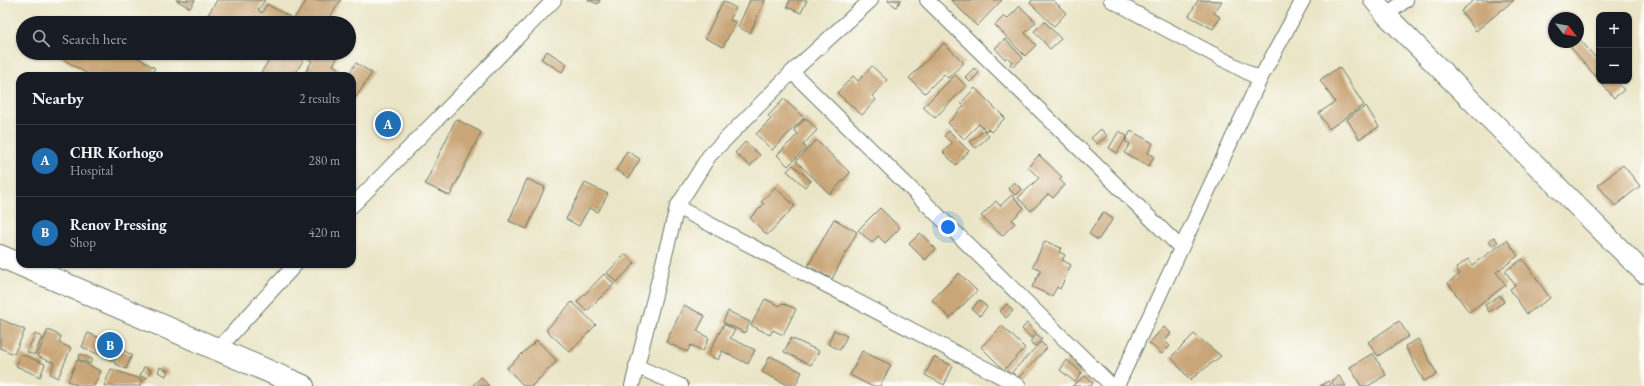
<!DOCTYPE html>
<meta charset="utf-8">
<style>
body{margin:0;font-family:"EB Garamond",serif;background:#20242c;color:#f1f3f6}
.controls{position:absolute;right:12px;top:12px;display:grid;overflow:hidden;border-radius:8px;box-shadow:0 1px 3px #0004}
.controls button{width:36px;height:36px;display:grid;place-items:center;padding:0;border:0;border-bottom:1px solid #363941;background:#171b24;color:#f1f3f6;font:20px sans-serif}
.compass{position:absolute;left:1548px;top:12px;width:36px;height:36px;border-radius:50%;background:#171b24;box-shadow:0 1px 3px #0004;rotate:121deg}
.you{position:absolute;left:948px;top:227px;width:14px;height:14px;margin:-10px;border:3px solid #fff;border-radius:50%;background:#1a73e8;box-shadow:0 0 0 6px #1a73e833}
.badge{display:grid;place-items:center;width:26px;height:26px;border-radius:50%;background:#1f6fb2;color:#fff;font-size:13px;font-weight:700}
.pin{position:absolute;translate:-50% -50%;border:2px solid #fff;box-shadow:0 1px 4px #0006}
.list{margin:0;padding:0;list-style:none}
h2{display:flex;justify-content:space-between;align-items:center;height:52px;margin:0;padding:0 16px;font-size:17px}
h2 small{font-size:13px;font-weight:400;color:#9ea1a6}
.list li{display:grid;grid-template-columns:26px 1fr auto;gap:12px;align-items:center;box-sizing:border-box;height:72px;padding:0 16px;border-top:1px solid #363941}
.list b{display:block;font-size:15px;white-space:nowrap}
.list p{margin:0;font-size:13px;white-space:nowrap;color:#9ea1a6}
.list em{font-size:13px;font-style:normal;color:#9ea1a6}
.icon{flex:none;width:22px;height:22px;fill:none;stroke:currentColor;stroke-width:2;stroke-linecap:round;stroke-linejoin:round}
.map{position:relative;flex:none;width:1644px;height:386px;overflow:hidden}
.search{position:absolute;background:#171b24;box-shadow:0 1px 3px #0004;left:16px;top:16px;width:340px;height:44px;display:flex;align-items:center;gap:10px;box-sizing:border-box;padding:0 14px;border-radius:22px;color:#9ea1a6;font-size:15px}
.panel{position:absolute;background:#171b24;box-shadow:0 1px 3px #0004;left:16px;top:72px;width:340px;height:196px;border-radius:12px}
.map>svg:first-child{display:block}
</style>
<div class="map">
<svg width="1644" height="386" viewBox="0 0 1644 386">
<rect width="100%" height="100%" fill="#fdfcf7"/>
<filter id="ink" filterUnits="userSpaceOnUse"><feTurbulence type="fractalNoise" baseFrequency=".025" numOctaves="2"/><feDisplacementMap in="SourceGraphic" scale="8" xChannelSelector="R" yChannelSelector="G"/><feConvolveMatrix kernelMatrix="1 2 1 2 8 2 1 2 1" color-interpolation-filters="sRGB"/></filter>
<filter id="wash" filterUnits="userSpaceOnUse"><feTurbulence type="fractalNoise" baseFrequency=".012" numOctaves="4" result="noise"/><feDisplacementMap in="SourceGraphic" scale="16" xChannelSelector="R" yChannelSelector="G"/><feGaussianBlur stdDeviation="0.9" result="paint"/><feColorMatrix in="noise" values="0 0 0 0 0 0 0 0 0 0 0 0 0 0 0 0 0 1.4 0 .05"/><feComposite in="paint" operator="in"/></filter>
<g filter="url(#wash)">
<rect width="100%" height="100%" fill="#eae5c6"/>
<g id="blocks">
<!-- building -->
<g fill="#c9a577">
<polygon points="176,0 195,0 190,8"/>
<polygon points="217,0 265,0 258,10 262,13 267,4 292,18 288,23 256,23 259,18 255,16 251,23 203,23"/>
<polygon points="307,0 341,0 326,23 291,23"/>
<polygon points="588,0 600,0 598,4"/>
<polygon points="750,0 765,0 750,33 738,27"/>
<polygon points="790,0 807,0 801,13 787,7"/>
<polygon points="888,0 901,0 896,7 888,1"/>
<polygon points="951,0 1002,0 977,26"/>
<polygon points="1032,0 1053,0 1066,13 1054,26 1030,3"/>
<polygon points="1198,0 1222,1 1214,13 1220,17 1213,29 1189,16"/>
<polygon points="1474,0 1514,0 1476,31 1461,11"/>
<polygon points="723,1 736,8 730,20 736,22 723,47 705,38"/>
<polygon points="1020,6 1036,22 1025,33 1036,45 1025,56 995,25 1004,16 1007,19"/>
<polygon points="1045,22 1061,39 1050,49 1034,31"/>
<polygon points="1578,37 1599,62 1599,81 1616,81 1624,90 1614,98 1567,43 1578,42"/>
<polygon points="1005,39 1023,58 1013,67 1010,64 1012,62 1007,57 1005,59 995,48"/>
<polygon points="944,43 964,63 948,78 944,74 925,93 909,78"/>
<polygon points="547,51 567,64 562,72 541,59"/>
<polygon points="53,53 130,53 155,68 153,72 160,76 91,76"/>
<polygon points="273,53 311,53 316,55 317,53 340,53 333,65 348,75 356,63 372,73 352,103 352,76 338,76 330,71 326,76 314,76 306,71 312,61 305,57 294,76 259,76"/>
<polygon points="872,66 887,80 872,96 876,100 862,115 837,93 853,76 858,81"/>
<polygon points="1339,67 1364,105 1329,129 1319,113 1335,102 1320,80"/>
<polygon points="974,68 979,73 970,82 965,77"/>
<polygon points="955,75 966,86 935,118 923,107"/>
<polygon points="975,88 1005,118 991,132 988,129 986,131 979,124 964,139 948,123 964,106 961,103"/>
<polygon points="784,99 804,118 772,150 756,134 771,119 768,116"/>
<polygon points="1366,106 1379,127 1359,139 1347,119"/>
<polygon points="806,118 817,130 803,145 806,148 788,166 777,155 798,134 794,130"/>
<polygon points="456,119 481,132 450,196 425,184"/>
<polygon points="1101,129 1107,136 1097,144 1091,138"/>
<polygon points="984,130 989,136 976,148 970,142"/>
<polygon points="949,131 969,151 956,165 943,152 952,143 944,136"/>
<polygon points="1119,131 1127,136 1117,153 1109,148"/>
<polygon points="1131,131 1153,143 1148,153 1154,156 1149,166 1124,153 1130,144 1125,141"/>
<polygon points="816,140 850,173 830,194 796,161"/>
<polygon points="745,142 760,155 750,166 735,153"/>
<polygon points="627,151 640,159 629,178 616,170"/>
<polygon points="1039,155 1062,177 1059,179 1065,185 1053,198 1048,194 1031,211 1018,198 1039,178 1028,167"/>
<polygon points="793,165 811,181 805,187 787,171"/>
<polygon points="1623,165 1640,186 1615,206 1598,185"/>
<polygon points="527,179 545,187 527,229 509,221"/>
<polygon points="1014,182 1021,189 1015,195 1008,188"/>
<polygon points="585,183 608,194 598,212 589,208 579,226 566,219"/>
<polygon points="775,187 795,206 767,235 750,218 764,204 761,202"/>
<polygon points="1012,195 1024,208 1012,220 1015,223 1002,236 981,216 996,201 1000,206"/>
<polygon points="880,208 900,228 885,243 878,236 872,243 858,230"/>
<polygon points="1103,212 1113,219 1098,240 1089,234"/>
<polygon points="834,219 857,232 832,279 808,266"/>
<polygon points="920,233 936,249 925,260 909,244"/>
<polygon points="1494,237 1498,242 1492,246 1489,240"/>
<polygon points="1507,240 1518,256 1496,272 1506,285 1469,312 1448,283 1460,274 1456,268 1468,259 1472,265"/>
<polygon points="1045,241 1061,248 1059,252 1065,255 1062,260 1071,265 1060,289 1057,287 1052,296 1032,287 1041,270 1033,266"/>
<polygon points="625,254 635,263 617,282 607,273"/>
<polygon points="1523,259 1550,298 1527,314 1510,289 1515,285 1505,271"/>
<polygon points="959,273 977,291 950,318 932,300"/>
<polygon points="604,274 614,284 587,311 577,302"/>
<polygon points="1500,295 1504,302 1489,312 1485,305"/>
<polygon points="765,299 780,306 782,303 796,309 783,335 773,330 770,335 751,325"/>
<polygon points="979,300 987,307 980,316 972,309"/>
<polygon points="572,302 596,325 570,352 546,330"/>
<polygon points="1007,304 1013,311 1006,318 1000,311"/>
<polygon points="684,305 705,316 697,331 709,338 703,351 691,345 687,352 666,342"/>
<polygon points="728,311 750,322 745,333 723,322"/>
<polygon points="0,319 25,330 14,354 0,348"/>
<polygon points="1399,321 1409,336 1378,356 1368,342"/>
<polygon points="1027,323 1036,333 1031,338 1022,329"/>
<polygon points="724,324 735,330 730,338 755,350 748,364 722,351 718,360 708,355"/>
<polygon points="1002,326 1025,348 1004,370 981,347"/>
<polygon points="1164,327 1171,333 1165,341 1170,346 1162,354 1149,343"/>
<polygon points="48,330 61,336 59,343 71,348 58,378 50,374 54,363 37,356"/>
<polygon points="834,330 847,336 840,350 828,344"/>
<polygon points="88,333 119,346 113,361 82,347"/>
<polygon points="35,334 42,337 35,355 27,352"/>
<polygon points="1037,334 1042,339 1035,346 1030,342"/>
<polygon points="1194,334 1221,356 1190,380 1171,357"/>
<polygon points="791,338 819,351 811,365 784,352"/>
<polygon points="1418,339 1437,374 1424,381 1405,346"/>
<polygon points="537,340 557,361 532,386 524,386 507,368"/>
<polygon points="1041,342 1047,348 1018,378 1012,372"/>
<polygon points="121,349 132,355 126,369 114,363"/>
<polygon points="862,351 891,365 880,386 871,386 850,375"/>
<polygon points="1373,353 1386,375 1368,386 1361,386 1350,367"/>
<polygon points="21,354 45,364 40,377 16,366"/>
<polygon points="80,354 92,359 90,364 78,359"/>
<polygon points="770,356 802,372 795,386 790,386 762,372"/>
<polygon points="934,357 953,366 944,385 925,375"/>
<polygon points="77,360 101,371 94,386 79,386 68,381"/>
<polygon points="1067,360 1082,373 1075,382 1060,370"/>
<polygon points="144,367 151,370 147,378 140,376"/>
<polygon points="160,367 168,371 166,376 158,372"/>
<polygon points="111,369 143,380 140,386 104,386"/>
<polygon points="1085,376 1093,383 1091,386 1072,386"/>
<polygon points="1339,376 1346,386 1334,386 1331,381"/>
<polygon points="481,377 489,386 472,386"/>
<polygon points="1328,381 1331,386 1320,386"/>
</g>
</g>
</g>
<g filter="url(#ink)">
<use href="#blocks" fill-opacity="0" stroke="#667867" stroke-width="1"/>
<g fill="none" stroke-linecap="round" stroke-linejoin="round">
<defs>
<g id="street">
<polyline points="927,0 1181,248"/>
<polyline points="1111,0 1260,79"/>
<polyline points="1386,15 1406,0"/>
<polyline points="792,72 1112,386"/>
<polyline points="352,206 554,0"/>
<polyline points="677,207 1019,386"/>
<polyline points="218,349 296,264"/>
<polyline points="636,366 681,386"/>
<polyline points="632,386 677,207 709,156 792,72 871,0"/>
<polyline points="1117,386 1260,79 1303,0"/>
</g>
<polyline id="secondary" points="1374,0 1386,15 1644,273"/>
<polyline id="primary" points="0,256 303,386"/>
</defs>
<!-- street casing -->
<use href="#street" stroke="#667867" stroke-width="16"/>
<!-- secondary casing -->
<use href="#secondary" stroke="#667867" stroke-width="22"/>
<!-- primary casing -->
<use href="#primary" stroke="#667867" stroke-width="24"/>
<!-- street -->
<use href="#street" stroke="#fff" stroke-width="14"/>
<!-- secondary -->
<use href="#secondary" stroke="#fff" stroke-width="20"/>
<!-- primary -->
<use href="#primary" stroke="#fff" stroke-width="22"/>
</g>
</g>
</svg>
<div class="controls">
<button>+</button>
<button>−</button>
</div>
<svg class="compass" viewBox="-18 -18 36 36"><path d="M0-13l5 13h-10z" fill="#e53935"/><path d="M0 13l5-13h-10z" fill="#9ea1a6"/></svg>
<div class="you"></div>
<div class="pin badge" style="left:388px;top:124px">A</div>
<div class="pin badge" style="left:110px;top:345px">B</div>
<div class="search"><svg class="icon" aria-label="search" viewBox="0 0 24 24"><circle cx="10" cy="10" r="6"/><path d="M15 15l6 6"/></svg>Search here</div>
<section class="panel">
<h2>Nearby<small>2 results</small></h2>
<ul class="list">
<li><span class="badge">A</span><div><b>CHR Korhogo</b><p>Hospital</p></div><em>280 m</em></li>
<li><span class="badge">B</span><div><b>Renov Pressing</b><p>Shop</p></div><em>420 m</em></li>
</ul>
</section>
</div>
